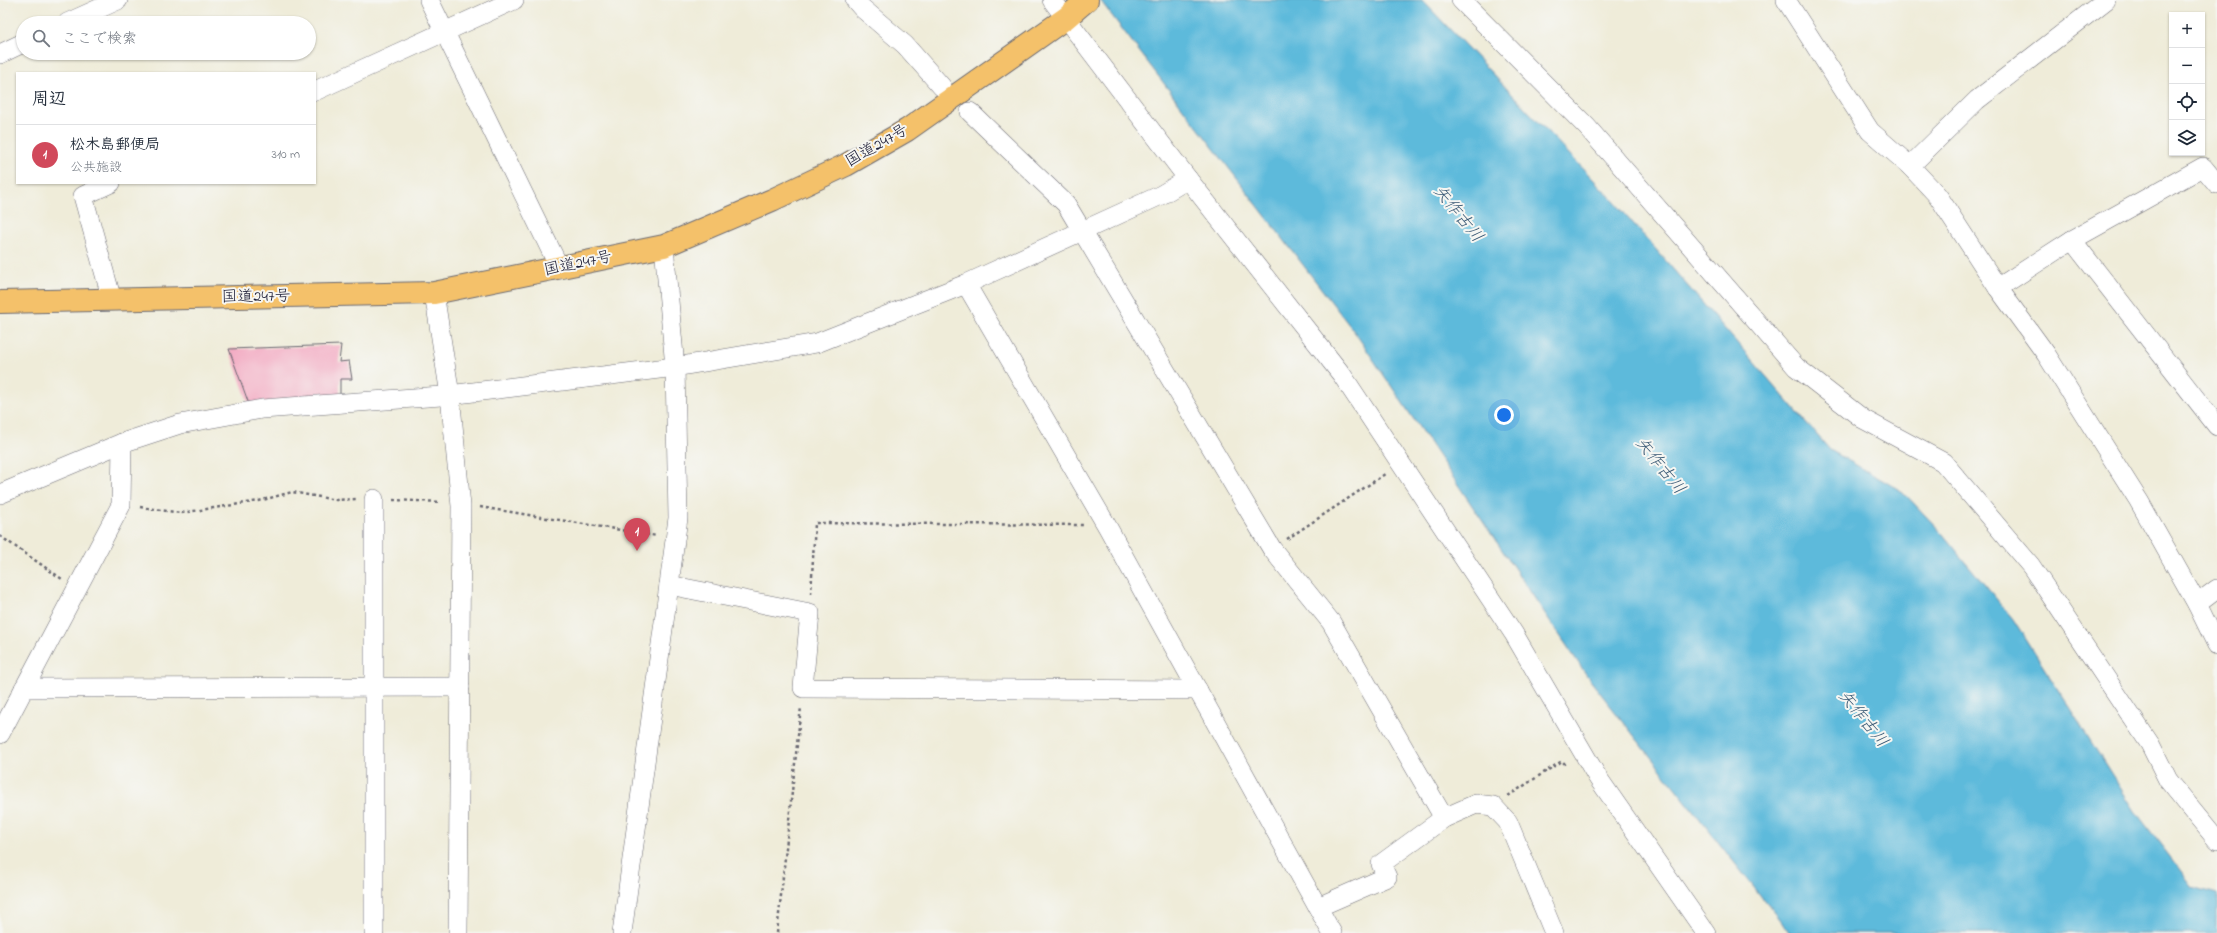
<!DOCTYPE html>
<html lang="ja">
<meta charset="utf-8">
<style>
body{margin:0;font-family:"Indie Flower","Klee One",sans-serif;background:#f2f2f3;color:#1f2937}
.controls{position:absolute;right:12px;top:12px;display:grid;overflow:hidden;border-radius:0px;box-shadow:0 1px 3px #0004}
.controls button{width:36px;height:36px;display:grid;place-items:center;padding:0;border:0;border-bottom:1px solid #e0e1e3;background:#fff;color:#1f2937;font:20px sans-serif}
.you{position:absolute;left:1504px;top:415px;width:14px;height:14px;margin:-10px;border:3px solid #fff;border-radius:50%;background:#1a73e8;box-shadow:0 0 0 6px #1a73e833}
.badge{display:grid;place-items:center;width:26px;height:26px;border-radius:50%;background:#d1495b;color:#fff;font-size:13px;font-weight:700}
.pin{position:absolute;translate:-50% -33px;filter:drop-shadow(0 1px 2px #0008)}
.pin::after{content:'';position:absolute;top:21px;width:14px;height:12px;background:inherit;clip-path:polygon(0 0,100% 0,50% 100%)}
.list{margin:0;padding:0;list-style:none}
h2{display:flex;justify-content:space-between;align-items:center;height:52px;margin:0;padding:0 16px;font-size:17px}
h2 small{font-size:13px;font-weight:400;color:#747a83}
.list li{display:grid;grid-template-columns:26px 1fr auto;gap:12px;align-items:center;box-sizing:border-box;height:60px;padding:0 16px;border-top:1px solid #e0e1e3}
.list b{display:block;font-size:15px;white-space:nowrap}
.list p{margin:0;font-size:13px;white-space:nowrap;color:#747a83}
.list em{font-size:13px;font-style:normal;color:#747a83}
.icon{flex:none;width:22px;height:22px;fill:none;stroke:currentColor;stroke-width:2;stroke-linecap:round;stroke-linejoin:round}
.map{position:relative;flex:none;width:2217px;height:933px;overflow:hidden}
.search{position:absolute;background:#fff;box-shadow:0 1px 3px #0004;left:16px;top:16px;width:300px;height:44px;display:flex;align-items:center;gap:10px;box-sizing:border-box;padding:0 14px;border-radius:22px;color:#747a83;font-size:15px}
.panel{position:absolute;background:#fff;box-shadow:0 1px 3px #0004;left:16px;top:72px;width:300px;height:112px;border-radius:0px}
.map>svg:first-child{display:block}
</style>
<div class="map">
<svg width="2217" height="933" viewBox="0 0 2217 933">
<rect width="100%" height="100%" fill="#f6f6f2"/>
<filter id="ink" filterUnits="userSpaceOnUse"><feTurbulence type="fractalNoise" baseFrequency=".025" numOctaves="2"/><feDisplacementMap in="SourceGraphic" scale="8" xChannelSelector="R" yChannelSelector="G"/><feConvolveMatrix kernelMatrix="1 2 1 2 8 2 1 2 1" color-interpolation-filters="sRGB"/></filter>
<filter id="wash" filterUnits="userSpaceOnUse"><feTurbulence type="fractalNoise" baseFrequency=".012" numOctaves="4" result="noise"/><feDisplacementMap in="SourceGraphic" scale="16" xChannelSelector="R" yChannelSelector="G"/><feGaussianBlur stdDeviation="0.9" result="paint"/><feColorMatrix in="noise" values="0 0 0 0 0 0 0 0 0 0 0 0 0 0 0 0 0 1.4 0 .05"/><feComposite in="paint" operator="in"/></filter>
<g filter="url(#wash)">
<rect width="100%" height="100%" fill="#efecd9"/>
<!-- water -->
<polygon fill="#5dbadb" stroke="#406e8b" points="1100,0 1422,0 1613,200 1830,450 1903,492 1941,532 2013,619 2135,811 2193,887 2217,894 2217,933 1790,933 1590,680 1356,334"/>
<g id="blocks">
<!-- building -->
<polygon fill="#f3a8c1" points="341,345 339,362 349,361 352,379 340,379 340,398 250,407 229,349"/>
</g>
</g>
<g filter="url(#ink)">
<use href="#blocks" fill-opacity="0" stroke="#6a6972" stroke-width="1"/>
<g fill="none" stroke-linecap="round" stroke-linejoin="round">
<defs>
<g id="minor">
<polyline points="429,0 560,269"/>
<polyline points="855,0 862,8 905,45 942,87"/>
<polyline points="1052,0 1188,179 1342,375 1514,634 1598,778 1706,933"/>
<polyline points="1461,0 1587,127 1796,367 1863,419 1943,462 2031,566 2150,744 2168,780 2217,840"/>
<polyline points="1786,0 1870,131 1910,166 1938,196 1998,288 2046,354 2139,501 2197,604 2217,645"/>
<polyline points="67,23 118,0"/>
<polyline points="0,54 23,43"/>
<polyline points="315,91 514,0"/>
<polyline points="970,112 1066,204 1272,549 1331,622 1444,818"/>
<polyline points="1910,166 1977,100 2106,0"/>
<polyline points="111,183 83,196 112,300"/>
<polyline points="2072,240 2217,426"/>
<polyline points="966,284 1107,526 1332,933"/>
<polyline points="1998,288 2072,240 2203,167 2217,184"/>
<polyline points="434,293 450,395 461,506 458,933"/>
<polyline points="0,494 122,443 180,424 262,409 441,396 675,367 817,343 966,284 1161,195 1188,179"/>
<polyline points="669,585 810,613 803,688 1198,690"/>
<polyline points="2197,604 2217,589"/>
<polyline points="24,688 460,687"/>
<polyline points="0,734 121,505 122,443"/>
<polyline points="1318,907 1387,877 1381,864 1444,818 1476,804 1493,806 1508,822 1554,933"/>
<polyline points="374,933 374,499"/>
<polyline points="622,933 678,518 675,367 664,246"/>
</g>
<polyline id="highway" points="0,302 434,293 664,246 772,200 846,165 907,130 1066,18 1087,0"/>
</defs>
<!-- minor casing -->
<use href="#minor" stroke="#6a6972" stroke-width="20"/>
<!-- highway casing -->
<use href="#highway" stroke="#6a6972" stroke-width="24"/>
<!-- path -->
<g stroke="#6a6972" stroke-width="2.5" stroke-dasharray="3 3" stroke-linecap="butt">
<polyline points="393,500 441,502"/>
<polyline points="140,507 181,513 259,501 292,492 336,500 356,499"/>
<polyline points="480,507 657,536"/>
<polyline points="0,536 62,579"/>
<polyline points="1287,539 1385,474"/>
<polyline points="811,594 815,523 1084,525"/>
<polyline points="1508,796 1562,761 1567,766"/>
<polyline points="777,933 801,707"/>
</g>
<!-- minor -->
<use href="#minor" stroke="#fff" stroke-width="19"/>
<!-- highway -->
<use href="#highway" stroke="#f4c16b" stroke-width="22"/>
</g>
</g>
<g text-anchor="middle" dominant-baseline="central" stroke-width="4" stroke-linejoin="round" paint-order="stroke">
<!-- street labels -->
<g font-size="16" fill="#22223b" stroke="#f6f6f2">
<text transform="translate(877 146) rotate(-30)">国道247号</text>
<text transform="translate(578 264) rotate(-12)">国道247号</text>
<text transform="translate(256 297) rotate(-1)">国道247号</text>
</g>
<!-- water labels -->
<g font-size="17" font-style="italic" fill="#375773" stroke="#f6f6f2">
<text transform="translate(1458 214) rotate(51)">矢作古川</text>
<text transform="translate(1660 466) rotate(51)">矢作古川</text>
<text transform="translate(1863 719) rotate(51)">矢作古川</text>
</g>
</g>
</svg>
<div class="controls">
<button>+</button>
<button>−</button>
<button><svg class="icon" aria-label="locate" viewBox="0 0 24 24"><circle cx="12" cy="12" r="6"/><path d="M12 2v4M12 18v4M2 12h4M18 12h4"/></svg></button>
<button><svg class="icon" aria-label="layers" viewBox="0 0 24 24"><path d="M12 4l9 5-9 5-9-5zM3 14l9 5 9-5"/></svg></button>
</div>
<div class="you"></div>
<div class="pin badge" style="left:637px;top:551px">1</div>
<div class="search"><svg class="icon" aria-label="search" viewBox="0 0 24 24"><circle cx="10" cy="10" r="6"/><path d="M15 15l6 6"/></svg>ここで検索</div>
<section class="panel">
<h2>周辺<small></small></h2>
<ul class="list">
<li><span class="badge">1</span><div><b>松木島郵便局</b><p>公共施設</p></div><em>310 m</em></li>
</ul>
</section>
</div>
